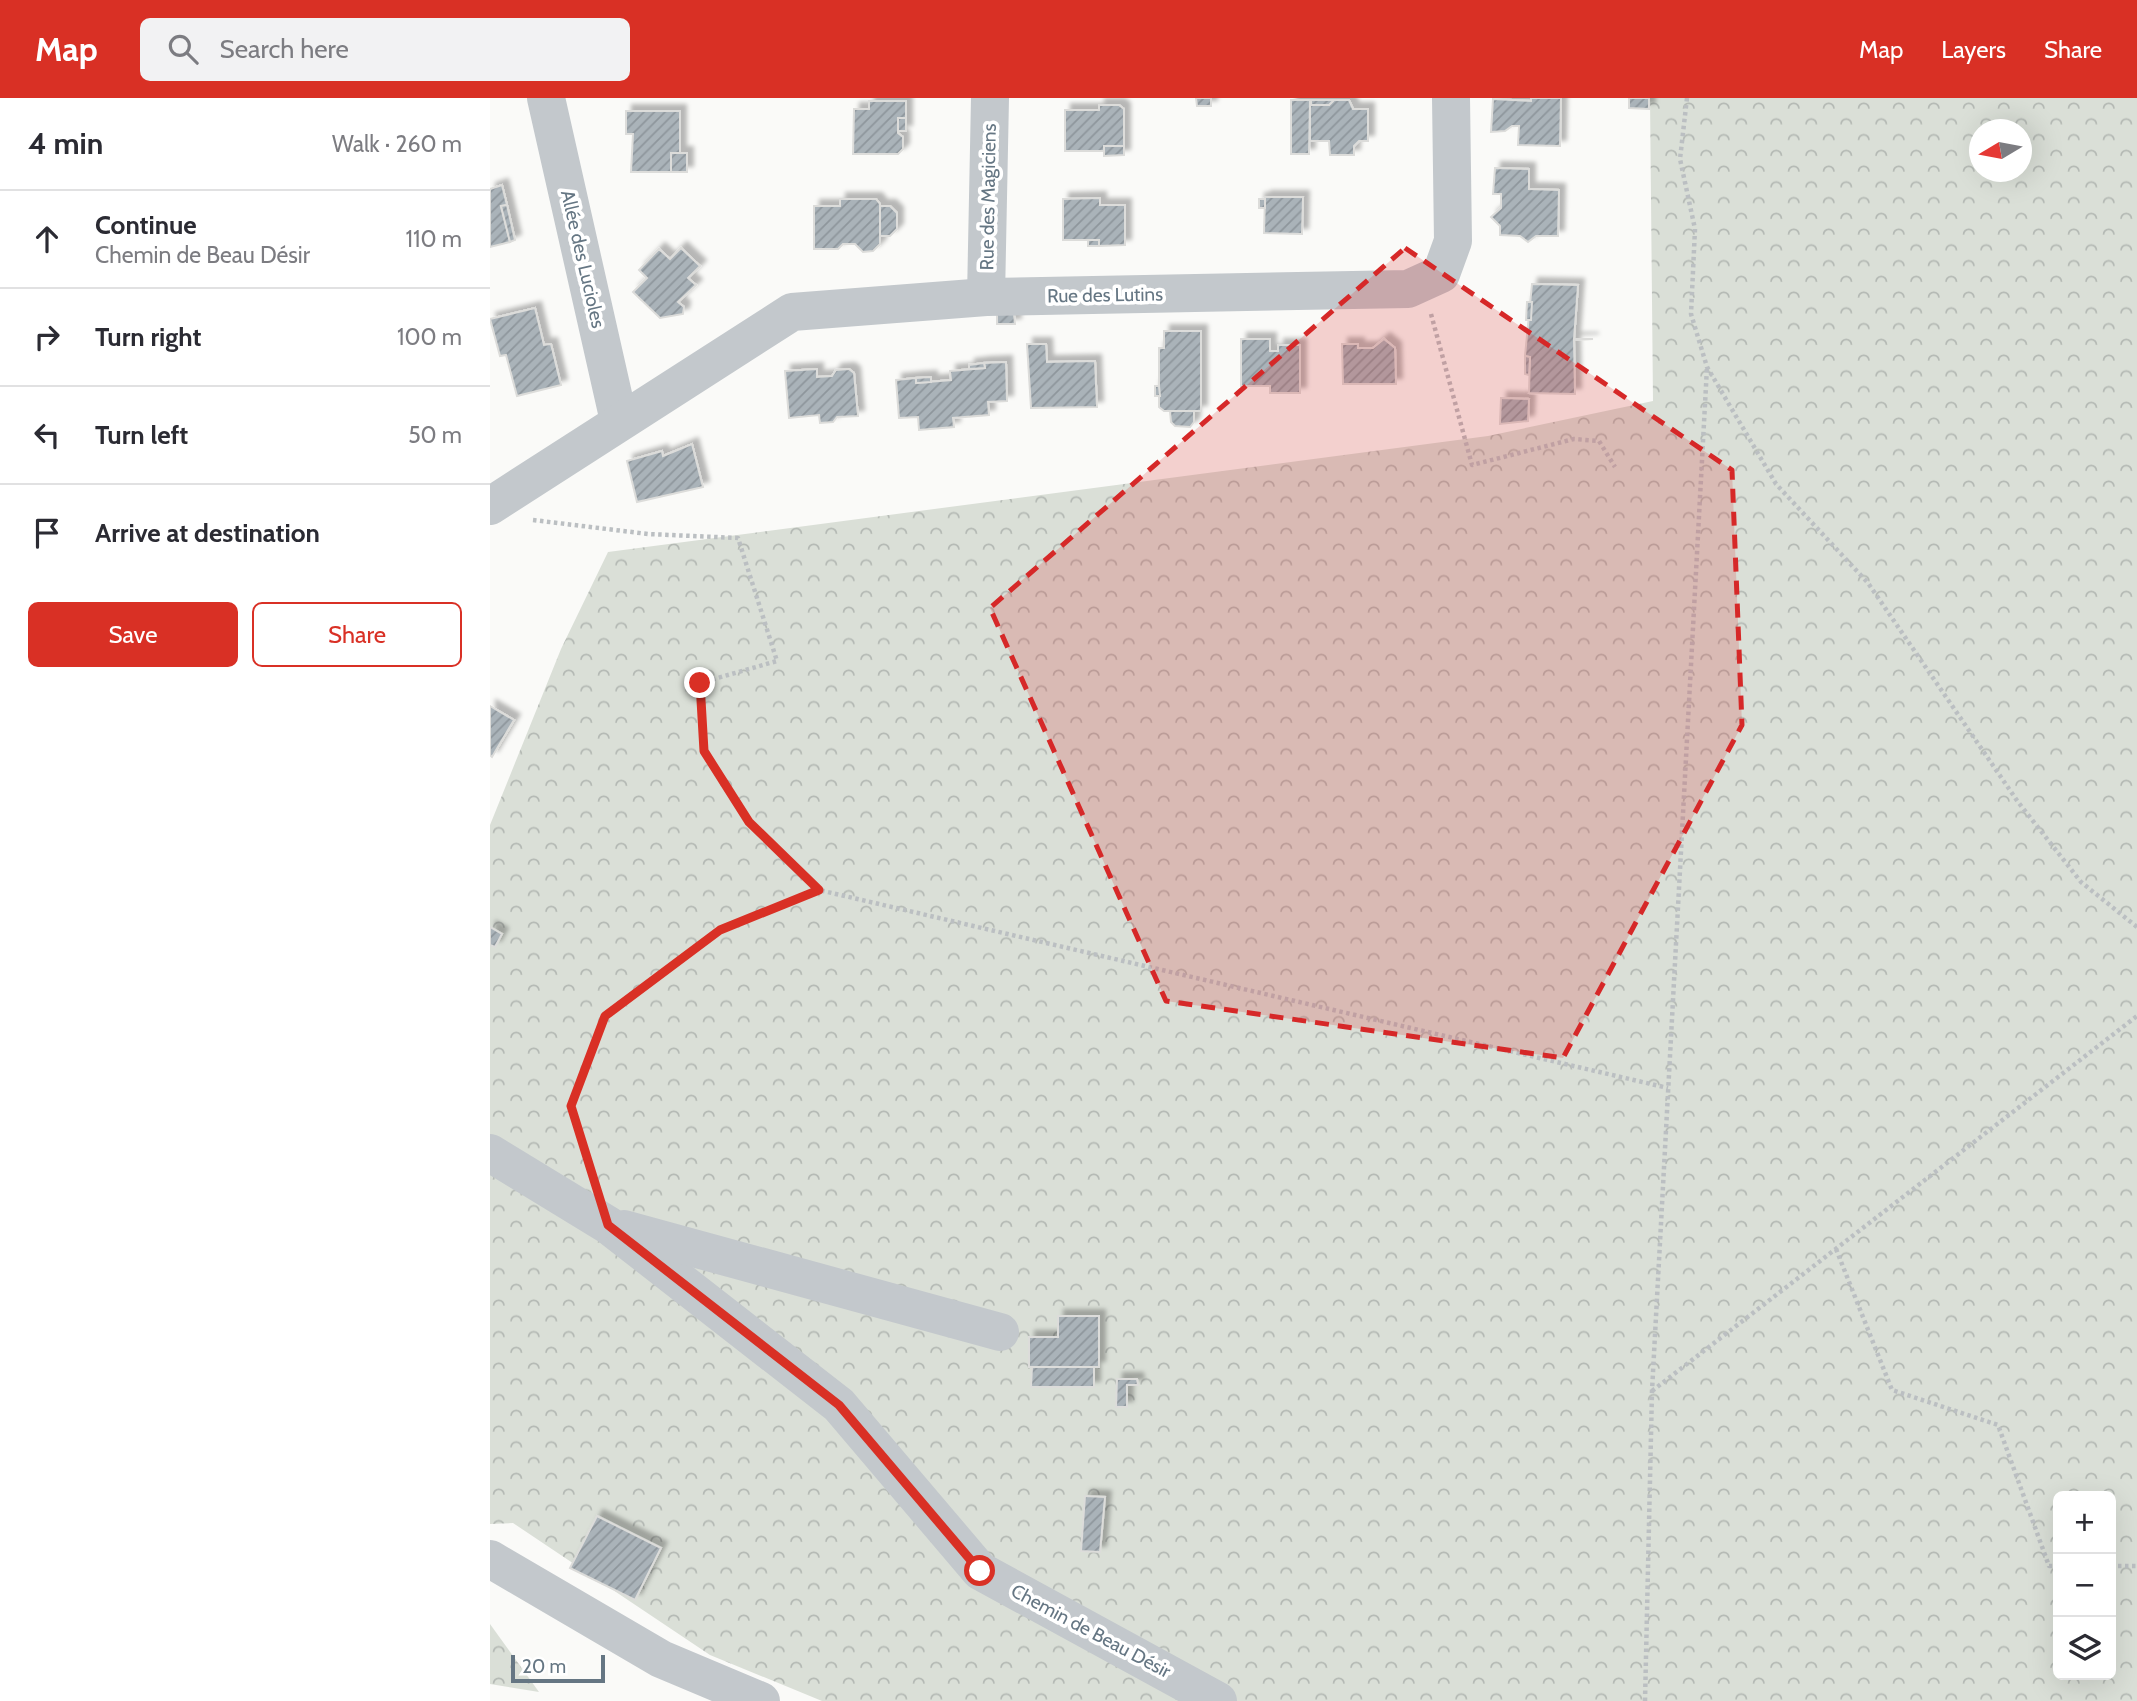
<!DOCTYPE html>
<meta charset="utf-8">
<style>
body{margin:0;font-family:Cabin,sans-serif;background:#f2f2f3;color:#2b2b33}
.controls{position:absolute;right:21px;bottom:21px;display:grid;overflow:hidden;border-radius:10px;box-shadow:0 7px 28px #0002}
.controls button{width:63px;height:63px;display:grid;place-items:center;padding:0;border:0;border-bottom:2px solid #e1e1e2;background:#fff;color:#2b2b33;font:35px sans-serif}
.compass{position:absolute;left:1479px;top:21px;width:63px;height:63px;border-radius:50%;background:#fff;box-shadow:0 7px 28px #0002;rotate:260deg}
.scale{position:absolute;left:21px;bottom:18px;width:94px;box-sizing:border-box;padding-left:7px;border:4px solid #657683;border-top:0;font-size:19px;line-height:24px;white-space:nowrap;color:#657683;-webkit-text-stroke:5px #fff;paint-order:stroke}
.stop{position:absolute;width:21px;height:21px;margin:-16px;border:5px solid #d93025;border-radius:50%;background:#fff}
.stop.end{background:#d93025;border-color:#fff;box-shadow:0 2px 7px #0008}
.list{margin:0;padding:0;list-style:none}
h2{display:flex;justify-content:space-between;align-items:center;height:91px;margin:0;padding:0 28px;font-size:30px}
h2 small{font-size:23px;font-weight:400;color:#7c7c81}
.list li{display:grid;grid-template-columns:46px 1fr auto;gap:21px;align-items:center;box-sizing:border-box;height:98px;padding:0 28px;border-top:2px solid #e1e1e2}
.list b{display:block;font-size:26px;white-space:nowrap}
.list p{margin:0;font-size:23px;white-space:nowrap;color:#7c7c81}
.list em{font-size:23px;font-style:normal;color:#7c7c81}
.actions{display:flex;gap:14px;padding:21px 28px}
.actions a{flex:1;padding:16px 0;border:2px solid #d93025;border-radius:10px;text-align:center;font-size:24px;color:#d93025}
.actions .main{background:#d93025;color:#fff}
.icon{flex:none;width:38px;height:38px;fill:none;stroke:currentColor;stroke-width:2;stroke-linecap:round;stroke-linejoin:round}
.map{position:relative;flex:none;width:1647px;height:1603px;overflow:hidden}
header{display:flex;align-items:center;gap:42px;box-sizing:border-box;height:98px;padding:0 35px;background:#d93025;color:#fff}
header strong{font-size:33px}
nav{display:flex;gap:38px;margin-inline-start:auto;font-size:24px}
.search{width:490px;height:63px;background:#f2f2f3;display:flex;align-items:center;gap:18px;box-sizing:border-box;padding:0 24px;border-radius:10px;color:#7c7c81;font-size:26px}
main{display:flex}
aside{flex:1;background:#fff}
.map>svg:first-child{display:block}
</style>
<header>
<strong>Map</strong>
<div class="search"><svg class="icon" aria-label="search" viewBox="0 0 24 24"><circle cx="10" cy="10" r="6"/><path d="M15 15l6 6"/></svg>Search here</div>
<nav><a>Map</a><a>Layers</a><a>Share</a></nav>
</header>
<main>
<aside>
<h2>4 min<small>Walk · 260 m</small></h2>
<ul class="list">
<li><svg class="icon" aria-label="ahead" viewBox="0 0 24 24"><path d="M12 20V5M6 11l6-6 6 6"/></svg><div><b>Continue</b><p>Chemin de Beau Désir</p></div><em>110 m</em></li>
<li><svg class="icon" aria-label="right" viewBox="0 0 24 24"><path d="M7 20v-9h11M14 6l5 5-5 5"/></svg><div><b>Turn right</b></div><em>100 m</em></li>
<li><svg class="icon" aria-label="left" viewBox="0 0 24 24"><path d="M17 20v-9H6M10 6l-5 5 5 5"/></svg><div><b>Turn left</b></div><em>50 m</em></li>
<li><svg class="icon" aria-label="arrive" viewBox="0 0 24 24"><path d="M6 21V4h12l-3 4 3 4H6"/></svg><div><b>Arrive at destination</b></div></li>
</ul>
<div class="actions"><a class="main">Save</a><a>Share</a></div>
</aside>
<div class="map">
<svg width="1647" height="1603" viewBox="0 0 1647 1603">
<defs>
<pattern id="forest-crowns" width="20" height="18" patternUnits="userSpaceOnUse" patternTransform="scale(1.75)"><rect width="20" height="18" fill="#dadfd7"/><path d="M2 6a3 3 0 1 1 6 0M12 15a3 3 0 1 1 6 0" fill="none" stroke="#b4b9b4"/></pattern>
<pattern id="building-hatch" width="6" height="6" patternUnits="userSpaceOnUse" patternTransform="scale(1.75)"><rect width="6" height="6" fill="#aab3b9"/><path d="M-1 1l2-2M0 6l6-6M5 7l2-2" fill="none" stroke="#8e969c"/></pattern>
<filter id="shadow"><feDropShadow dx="6" dy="-6" stdDeviation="2" flood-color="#0004"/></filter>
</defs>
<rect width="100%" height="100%" fill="#fafaf8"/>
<!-- forest -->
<g fill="url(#forest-crowns)" fill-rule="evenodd">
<path d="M 1160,0 L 1647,0 L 1647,1603 L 332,1603 L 220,1557 L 23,1425 L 0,1426 L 0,727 L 71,551 L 118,454 L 998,338 L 1163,303 ZM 1490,32 L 1532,32 L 1532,74 L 1490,74 ZM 1568,1398 L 1621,1398 L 1621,1577 L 1568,1577 Z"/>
<polygon points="0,1526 49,1594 0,1586"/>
</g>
<!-- building -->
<g fill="url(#building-hatch)" stroke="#dcdcda" stroke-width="2" filter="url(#shadow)">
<polygon points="706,0 721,0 721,8 707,8"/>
<polygon points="1041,0 1071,0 1070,48 1028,47 1029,28 1022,28 1015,33 1001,34 1003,1 1041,3"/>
<polygon points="1139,0 1159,0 1159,11 1139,10"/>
<polygon points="801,2 820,2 819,56 801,56"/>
<polygon points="820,2 821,7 839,7 844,2 859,2 863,11 878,11 878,43 869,43 864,48 864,57 840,57 839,43 820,43"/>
<polygon points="821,2 844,2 839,7 821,7"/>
<polygon points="379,3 416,3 416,20 408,20 408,35 413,39 413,51 408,56 363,56 364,11 379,11"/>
<polygon points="609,7 629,7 634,11 634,48 614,48 614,53 575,53 575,12 609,12"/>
<polygon points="136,13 190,13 190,55 181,55 181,74 141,74 143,36 136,36"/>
<rect x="408" y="20" width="8" height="13"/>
<polygon points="614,48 634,48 634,57 614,58"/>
<rect x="181" y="55" width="16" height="19"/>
<polygon points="1005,70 1039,71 1039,91 1069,92 1068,138 1046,138 1038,144 1030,138 1010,137 1010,128 1001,119 1011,110 1011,96 1003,96"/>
<polygon points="12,87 17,107 11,108 20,144 0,149 0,91"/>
<polygon points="775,99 813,99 812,136 774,135"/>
<polygon points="610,100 610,107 635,107 635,147 609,148 609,142 573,142 573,101"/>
<polygon points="350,101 386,101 390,106 390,146 383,153 373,154 365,146 353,146 348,151 324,151 324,108 350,108"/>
<rect x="769" y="101" width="6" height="9"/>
<polygon points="17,107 25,142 20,144 11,108"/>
<polygon points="390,108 400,108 407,115 407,131 400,138 390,138"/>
<rect x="598" y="142" width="11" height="6"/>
<polygon points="191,150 210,168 198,180 206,187 188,204 194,209 193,216 170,220 143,194 157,180 149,172 169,151 180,161"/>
<polygon points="1042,186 1088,187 1084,241 1103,241 1084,242 1085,296 1039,295 1040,259 1035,258"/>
<polygon points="1037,204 1042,204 1041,222 1036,222"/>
<polygon points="45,210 54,247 61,246 71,287 27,298 16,257 10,258 0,221"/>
<polygon points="507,216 524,216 525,226 507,226"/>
<polygon points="674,233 711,233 711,313 674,313 669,309 669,250 674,250"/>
<polygon points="751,241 780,241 780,253 788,253 788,247 810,247 810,295 780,295 780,288 751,288"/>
<polygon points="894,241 905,250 906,286 853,286 852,246 868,246 868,250 883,250"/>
<polygon points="537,246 556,246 557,264 605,263 607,309 541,310"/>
<polygon points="1035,258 1040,259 1039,277 1035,276"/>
<polygon points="516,264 517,303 498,304 499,317 463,320 464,329 429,332 428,319 409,320 406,282 426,280 426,285 461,282 460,273 495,270 494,265"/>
<polygon points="494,265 495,270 479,271 479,267"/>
<polygon points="327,271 327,279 342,278 346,272 359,271 364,275 368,318 347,319 343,324 330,325 329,317 299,320 295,273"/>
<polygon points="441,279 441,284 426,285 426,280"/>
<polygon points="665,288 669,288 670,298 665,298"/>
<polygon points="1011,300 1039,301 1038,323 1010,326"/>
<polygon points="680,313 704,313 704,324 700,329 685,328 681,324"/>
<polygon points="202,346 213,389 147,404 137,363 172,353 173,358"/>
<polygon points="0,608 24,622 2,659 0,657"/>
<polygon points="0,829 12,836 5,849 0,847"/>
<polygon points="568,1218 609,1218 609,1269 539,1269 539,1239 568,1239"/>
<polygon points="542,1269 604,1269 604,1289 541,1289"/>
<polygon points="627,1281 647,1281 648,1287 637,1287 637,1309 626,1309"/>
<polygon points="595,1398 615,1399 610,1454 591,1453"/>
<polygon points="107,1418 171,1450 145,1502 80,1470"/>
</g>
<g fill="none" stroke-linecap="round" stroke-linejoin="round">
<!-- path -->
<g stroke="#bbbfc2" stroke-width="4.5" stroke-dasharray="3.5 3.5" stroke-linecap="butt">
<polyline points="1197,0 1190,61 1205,131 1201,216 1217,269 1286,386 1378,485 1528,704 1591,784 1647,829"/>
<polyline points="941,216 982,367 1084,341 1109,343 1125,369"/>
<polyline points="43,422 158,436 248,440 287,563 210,585 214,653 259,724 329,792"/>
<polyline points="102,1076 81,1008 115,918 230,832 329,792 1178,990"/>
<polyline points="1346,1151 1402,1292 1508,1327 1559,1468 1568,1468"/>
<polyline points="1162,1293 1647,918"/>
<polyline points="1621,1468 1647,1468"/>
<polyline points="1155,1603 1162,1293 1217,269"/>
</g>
<!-- minor -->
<g stroke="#c3c8cc" stroke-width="38">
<polyline points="56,0 129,323"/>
<polyline points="496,199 500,0"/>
<polyline points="0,408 302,214 496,199 918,191 951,176 963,143 961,0"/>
<polyline points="0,1055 118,1127 349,1307 490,1473 728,1603"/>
<polyline points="134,1131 510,1234"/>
<polyline points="0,1461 171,1561 271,1603"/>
</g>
</g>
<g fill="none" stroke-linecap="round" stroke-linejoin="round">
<!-- route -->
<polyline stroke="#d93025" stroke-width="9" points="210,585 214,653 259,724 329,792 230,832 115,918 81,1008 118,1127 349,1307 490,1473"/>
</g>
<!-- marked area -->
<path fill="#d62828" fill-opacity="0.2" stroke="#d62828" stroke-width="5" stroke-dasharray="14 9" stroke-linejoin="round" d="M 915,150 L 1242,372 L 1252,627 L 1073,960 L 676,903 L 500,510 Z"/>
<g text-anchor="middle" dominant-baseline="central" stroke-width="7" stroke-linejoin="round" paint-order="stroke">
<!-- street labels -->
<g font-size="19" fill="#657683" stroke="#fff">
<text transform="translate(498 99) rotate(-89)">Rue des Magiciens</text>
<text transform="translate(93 161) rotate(77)">Allée des Lucioles</text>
<text transform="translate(615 197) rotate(-1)">Rue des Lutins</text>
<text transform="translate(601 1533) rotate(28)">Chemin de Beau Désir</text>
</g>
</g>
</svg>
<div class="controls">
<button>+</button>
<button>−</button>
<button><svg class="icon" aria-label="layers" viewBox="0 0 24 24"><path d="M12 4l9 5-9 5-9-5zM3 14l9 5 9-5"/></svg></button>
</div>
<svg class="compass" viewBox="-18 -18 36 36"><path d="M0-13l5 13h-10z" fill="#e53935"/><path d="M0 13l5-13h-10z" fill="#7c7c81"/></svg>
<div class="scale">20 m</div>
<div class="stop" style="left:490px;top:1473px"></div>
<div class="stop end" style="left:210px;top:585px"></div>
</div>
</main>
